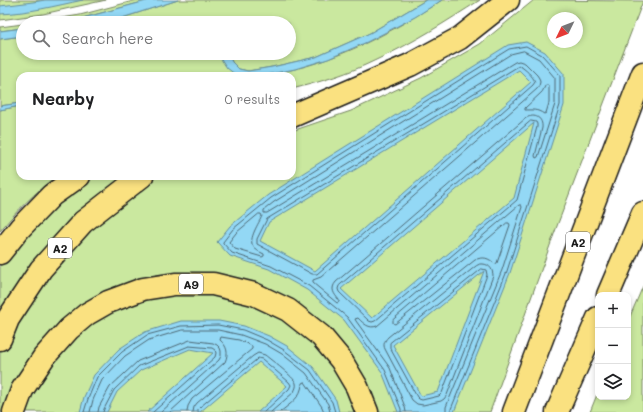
<!DOCTYPE html>
<meta charset="utf-8">
<style>
body{margin:0;font-family:Mali,sans-serif;background:#f6f6f6;color:#202124}
.controls{position:absolute;right:12px;bottom:12px;display:grid;overflow:hidden;border-radius:8px;box-shadow:0 2px 6px #0003}
.controls button{width:36px;height:36px;display:grid;place-items:center;padding:0;border:0;border-bottom:1px solid #e0e0e0;background:#fff;color:#202124;font:20px sans-serif}
.compass{position:absolute;left:547px;top:12px;width:36px;height:36px;border-radius:50%;background:#fff;box-shadow:0 2px 6px #0003;rotate:227deg}
.list{margin:0;padding:0;list-style:none}
h2{display:flex;justify-content:space-between;align-items:center;height:52px;margin:0;padding:0 16px;font-size:17px}
h2 small{font-size:13px;font-weight:400;color:#757577}
.icon{flex:none;width:22px;height:22px;fill:none;stroke:currentColor;stroke-width:2;stroke-linecap:round;stroke-linejoin:round}
.map{position:relative;flex:none;width:643px;height:412px;overflow:hidden}
.search{position:absolute;background:#fff;box-shadow:0 2px 6px #0003;left:16px;top:16px;width:280px;height:44px;display:flex;align-items:center;gap:10px;box-sizing:border-box;padding:0 14px;border-radius:22px;color:#757577;font-size:15px}
.panel{position:absolute;background:#fff;box-shadow:0 2px 6px #0003;left:16px;top:72px;width:280px;height:108px;border-radius:12px}
.map>svg:first-child{display:block}
</style>
<div class="map">
<svg width="643" height="412" viewBox="0 0 643 412">
<rect width="100%" height="100%" fill="#fff"/>
<filter id="ink" filterUnits="userSpaceOnUse"><feTurbulence type="fractalNoise" baseFrequency=".025" numOctaves="2"/><feDisplacementMap in="SourceGraphic" scale="8" xChannelSelector="R" yChannelSelector="G"/><feConvolveMatrix kernelMatrix="1 2 1 2 8 2 1 2 1" color-interpolation-filters="sRGB"/></filter>
<g filter="url(#ink)">
<!-- green -->
<g fill="#cae89f" stroke="#73825e" fill-rule="evenodd">
<polygon points="0,0 106,0 43,14 0,20"/>
<polygon points="137,0 150,0 75,20 58,23 32,23 80,15"/>
<polygon points="178,0 426,0 370,33 316,57 272,67 248,71 239,69 232,62 228,53 289,53 289,23 98,23 122,18"/>
<path d="M 442,0 L 480,0 C 446,22 413,43 376,60 C 350,73 320,82 292,89 L 292,76 L 256,76 C 323,69 386,36 442,0 Z"/>
<path d="M 534,0 L 643,1 L 557,226 L 490,412 L 0,412 L 0,260 L 61,195 L 90,176 L 292,176 L 292,131 L 351,111 L 421,78 L 480,44 ZM 553,18 L 577,18 L 577,42 L 553,42 Z"/>
<polygon points="23,24 23,28 0,31 0,27"/>
<polygon points="23,36 23,53 217,53 236,75 243,76 20,76 20,103 0,106 0,39"/>
<path d="M 20,106 L 20,176 L 56,176 C 35,193 17,210 0,231 L 0,110 Z"/>
<polygon points="643,286 643,412 590,412 598,392 598,397 628,397 628,321"/>
</g>
<!-- water -->
<g fill="#93d8f5" stroke="#638d9e" fill-rule="evenodd">
<path d="M 45,0 L 83,0 C 55,6 28,13 0,14 L 0,6 L 33,2 Z"/>
<polygon points="150,0 178,0 122,18 98,23 58,23 75,20"/>
<polygon points="426,0 442,0 415,17 367,42 328,59 295,69 266,75 256,76 236,75 227,68 217,53 228,53 232,62 239,69 248,71 272,67 316,57 370,33"/>
<polygon points="23,28 23,36 0,39 0,31"/>
<path d="M 526,42 L 545,52 L 564,74 L 564,105 L 510,273 L 454,412 L 398,412 L 382,372 L 344,320 L 307,290 L 269,269 L 230,256 L 217,242 L 230,226 L 268,195 L 508,45 ZM 519,70 L 531,82 L 315,271 L 260,241 L 269,222 ZM 534,123 L 514,198 L 372,318 L 341,289 ZM 484,271 L 438,392 L 421,396 L 393,345 Z"/>
<polygon points="20,103 20,106 0,110 0,106"/>
<polygon points="181,321 219,321 244,326 269,336 287,346 313,367 336,400 339,412 258,412 287,386 259,362 200,412 147,412 213,353 190,349 141,370 117,392 107,412 80,412 84,397 94,375 119,349 145,332"/>
</g>
<g fill="none" stroke-linecap="round" stroke-linejoin="round">
<!-- shore -->
<g stroke="#4c6773" stroke-width="1">
<path d="M 524,51 L 539,59 L 555,78 L 555,104 L 538,157 L 536,158 L 535,156 L 542,128 C 543,118 535,113 526,118 L 336,282 C 330,289 334,294 339,300 L 339,302 L 337,303 L 313,283 L 313,280 L 321,277 L 537,89 L 539,86 L 540,82 L 539,78 L 537,75 L 525,63 L 519,61 L 515,62 L 267,213 L 264,213 L 264,210 L 274,202 L 511,54 Z"/>
<path d="M 520,66 C 525,69 533,76 535,82 L 533,85 L 317,274 L 312,274 L 257,244 L 257,239 L 267,219 L 517,67 Z"/>
<path d="M 546,85 L 548,85 L 549,86 L 549,103 L 546,113 L 544,114 C 537,109 532,110 525,110 L 525,108 L 542,92 Z"/>
<polygon points="531,121 536,122 537,124 537,127 517,200 375,321 372,322 369,321 339,292 338,289 339,286"/>
<path d="M 259,214 L 261,214 L 262,216 C 259,223 248,239 253,246 C 255,250 260,252 264,254 L 264,256 L 262,257 L 235,249 L 229,242 L 236,233 Z"/>
<path d="M 507,223 L 509,223 L 510,225 L 497,263 L 495,264 C 489,258 483,256 475,260 L 395,324 L 393,323 L 393,320 Z"/>
<path d="M 480,264 C 488,263 493,268 493,276 L 447,395 L 444,399 L 441,401 L 423,405 L 417,404 L 412,400 L 385,349 C 383,345 384,341 388,337 L 476,266 Z"/>
<polygon points="482,269 486,270 487,275 442,393 439,396 422,400 419,399 417,397 390,348 390,343"/>
<polyline points="84,412 88,399 97,377 122,352 147,335 181,326 218,325 243,330 267,340 284,350 310,370 332,402 335,412"/>
<polyline points="90,412 93,400 102,380 125,356 149,340 182,330 218,330 241,335 265,344 282,354 306,373 328,404 330,412"/>
<polyline points="98,412 99,407 110,387 138,361 190,340 213,343 217,345 220,348 221,351 221,356 219,360 161,412"/>
<polyline points="103,412 104,409 114,390 139,366 189,346 212,348 215,350 216,353 215,357 153,412"/>
<path d="M 170,412 L 225,362 C 229,353 227,346 220,340 L 221,337 L 239,340 L 252,346 L 252,349 L 192,399 L 188,406 L 187,412"/>
<path d="M 193,412 L 194,407 L 197,403 L 253,356 L 258,353 L 265,355 C 271,360 294,377 296,383 C 297,387 295,389 294,392 L 271,412"/>
<polyline points="198,412 198,409 200,407 256,360 258,358 262,359 289,382 291,385 289,389 264,412"/>
<path d="M 280,412 C 290,404 302,397 302,383 L 304,382 L 305,382 L 322,407 L 324,412"/>
<polyline points="401,412 401,409 385,370 347,317 309,286 271,266 232,253 223,243 223,242 233,229 271,198 509,49 526,46 542,55 560,75 560,105 507,271 451,409 451,412"/>
<path d="M 406,412 L 405,407 L 390,368 L 356,321 L 355,319 L 358,318 C 364,324 369,329 377,326 L 519,205 L 521,205 L 522,207 L 502,270 L 446,407 L 446,412"/>
</g>
<defs>
<g id="highway">
<polyline points="292,116 410,65 460,38 508,0"/>
<polyline points="0,253 20,228 52,195 79,176"/>
<polyline points="608,295 643,213"/>
<polyline points="0,339 8,319 41,269 83,222 142,176"/>
<polyline points="14,412 22,390 44,357 69,329 87,314 108,302 143,289 175,284 213,284 254,294 288,310 321,336 341,360 357,387 367,412"/>
<polyline points="514,412 643,73"/>
<polyline points="557,412 598,318"/>
</g>
</defs>
<!-- highway casing -->
<use href="#highway" stroke="#1c1c1c" stroke-width="25"/>
<!-- highway -->
<use href="#highway" stroke="#fae180" stroke-width="22"/>
</g>
</g>
<g text-anchor="middle" dominant-baseline="central" stroke-width="3" stroke-linejoin="round" paint-order="stroke">
<!-- shield labels -->
<g fill="#fff" stroke="#606060" stroke-width="1">
<rect x="566" y="232" width="24" height="20" rx="3"/>
<rect x="48" y="238" width="24" height="20" rx="3"/>
<rect x="179" y="274" width="24" height="20" rx="3"/>
</g>
<g font-size="12" font-weight="bold" fill="#1c1c1c">
<text x="578" y="242">A2</text>
<text x="60" y="248">A2</text>
<text x="191" y="284">A9</text>
</g>
</g>
</svg>
<div class="controls">
<button>+</button>
<button>−</button>
<button><svg class="icon" aria-label="layers" viewBox="0 0 24 24"><path d="M12 4l9 5-9 5-9-5zM3 14l9 5 9-5"/></svg></button>
</div>
<svg class="compass" viewBox="-18 -18 36 36"><path d="M0-13l5 13h-10z" fill="#e53935"/><path d="M0 13l5-13h-10z" fill="#757577"/></svg>
<div class="search"><svg class="icon" aria-label="search" viewBox="0 0 24 24"><circle cx="10" cy="10" r="6"/><path d="M15 15l6 6"/></svg>Search here</div>
<section class="panel">
<h2>Nearby<small>0 results</small></h2>
<ul class="list">
</ul>
</section>
</div>
